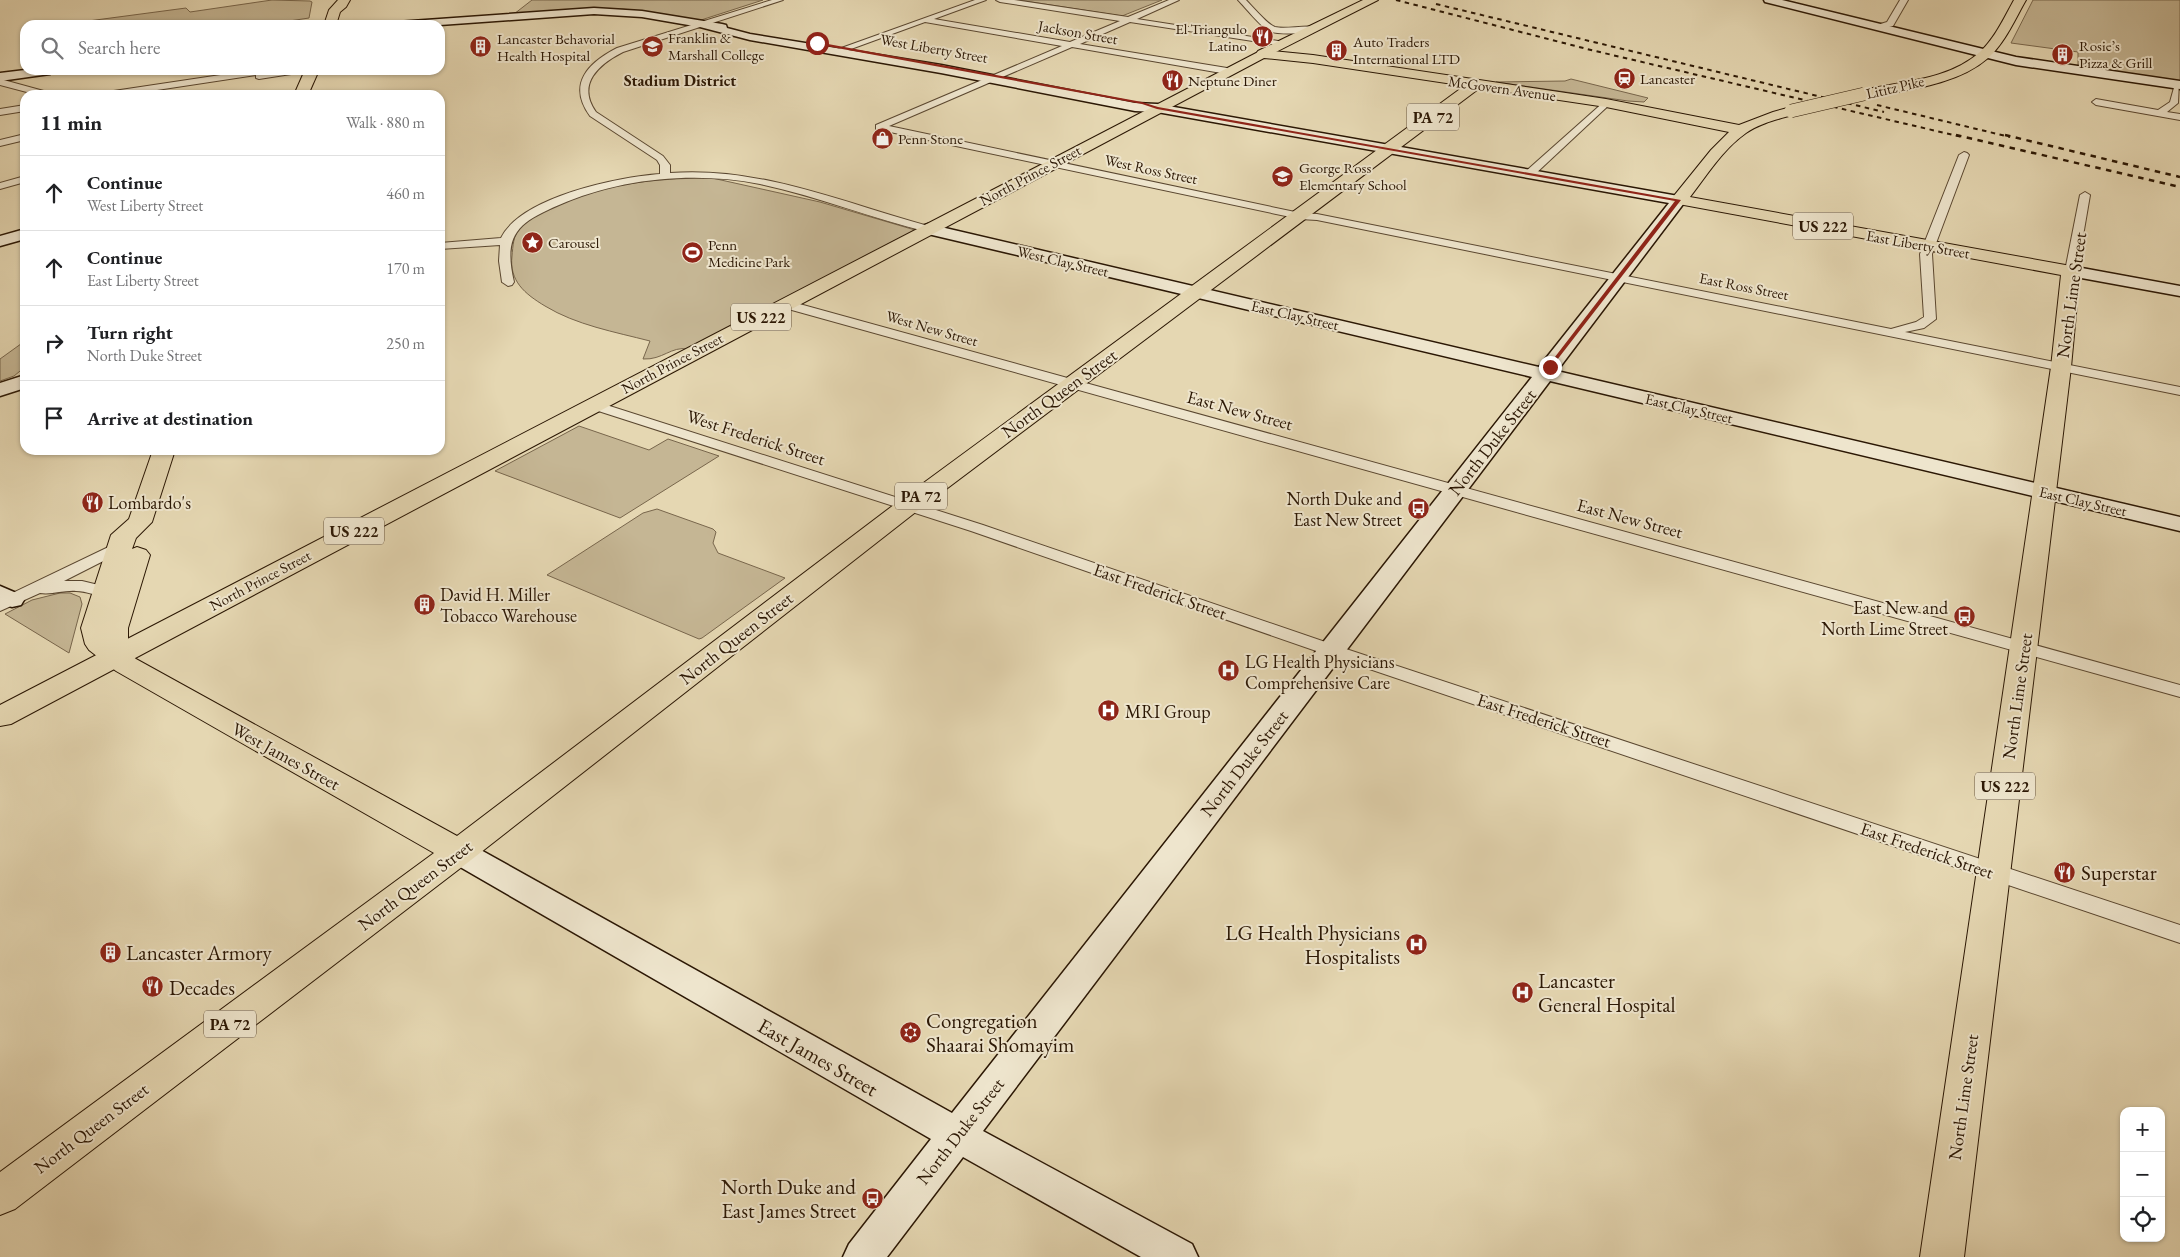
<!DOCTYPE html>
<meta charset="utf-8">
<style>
body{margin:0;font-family:"EB Garamond",serif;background:#f6f6f6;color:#202124}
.controls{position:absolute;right:15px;bottom:15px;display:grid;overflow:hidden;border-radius:10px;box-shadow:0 1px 4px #0004}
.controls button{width:45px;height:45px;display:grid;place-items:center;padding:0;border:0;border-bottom:1px solid #e0e0e0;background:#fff;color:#202124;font:25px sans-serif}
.stop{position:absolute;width:15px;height:15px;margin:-11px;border:4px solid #8f2418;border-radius:50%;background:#fff}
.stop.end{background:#8f2418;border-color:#fff;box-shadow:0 1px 5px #0008}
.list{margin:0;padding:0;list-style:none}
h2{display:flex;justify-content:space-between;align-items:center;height:65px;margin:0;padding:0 20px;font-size:21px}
h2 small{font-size:16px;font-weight:400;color:#757577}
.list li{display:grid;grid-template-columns:32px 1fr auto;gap:15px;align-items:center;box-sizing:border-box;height:75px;padding:0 20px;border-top:1px solid #e0e0e0}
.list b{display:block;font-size:19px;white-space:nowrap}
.list p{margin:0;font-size:16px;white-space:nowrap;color:#757577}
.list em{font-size:16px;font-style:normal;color:#757577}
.icon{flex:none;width:28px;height:28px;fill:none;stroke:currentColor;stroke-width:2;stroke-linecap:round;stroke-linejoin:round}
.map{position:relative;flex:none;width:2180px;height:1257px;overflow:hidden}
.search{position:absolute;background:#fff;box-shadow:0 1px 4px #0004;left:20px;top:20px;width:425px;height:55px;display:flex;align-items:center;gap:12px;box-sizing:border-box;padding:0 18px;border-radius:15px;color:#757577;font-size:19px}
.panel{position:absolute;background:#fff;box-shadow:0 1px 4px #0004;left:20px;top:90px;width:425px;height:365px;border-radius:15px}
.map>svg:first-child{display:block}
</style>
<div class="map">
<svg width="2180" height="1257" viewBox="0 0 2180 1257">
<rect width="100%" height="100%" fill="#e5d7b2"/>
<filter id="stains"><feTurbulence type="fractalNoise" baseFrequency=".004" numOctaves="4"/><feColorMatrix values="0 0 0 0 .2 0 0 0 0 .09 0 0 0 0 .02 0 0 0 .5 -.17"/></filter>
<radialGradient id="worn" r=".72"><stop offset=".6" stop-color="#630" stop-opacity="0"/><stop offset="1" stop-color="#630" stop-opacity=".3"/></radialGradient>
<!-- green -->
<g fill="#c5b694" stroke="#78664c">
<polygon points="272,0 310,1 312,2 309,18 263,25 58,25 186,8 190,12"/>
<polygon points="532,0 763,0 698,21 623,9 577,9 514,14"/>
<polygon points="1019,0 1162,0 1122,16"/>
<polygon points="2033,0 2180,0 2180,81 2078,68 2078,52 2011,43"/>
<polygon points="1571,79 1648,98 1644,102 1628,101 1496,82 1565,81"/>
<path d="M 712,178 L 820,202 L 915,230 L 688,349 C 671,346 663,360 643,359 L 650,341 C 615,332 576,325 545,306 C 525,294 509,281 512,256 C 513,246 513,236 520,227 C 527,218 538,214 548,208 C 598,184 656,178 712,178 Z"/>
<polygon points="25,341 25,367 14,376 0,381 0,359"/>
<polygon points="579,426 649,450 668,439 719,456 620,518 495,471"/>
<polygon points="657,509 713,529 716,532 713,543 718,553 785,578 702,638 699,639 547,575 643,513"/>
<polygon points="60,593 70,593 80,597 82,604 69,653 5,614 32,600"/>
</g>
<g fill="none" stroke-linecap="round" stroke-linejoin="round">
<defs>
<g id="street">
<path d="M 772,0 L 783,0 L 623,52 C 599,64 576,84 596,112 L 663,156 L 670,165 L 670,173 C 761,166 846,204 932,227 L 933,229 L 932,231 L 928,232 C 871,218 817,196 760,184 C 695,171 620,178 559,205 C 517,223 503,235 514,282 L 512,285 L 508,286 L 502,282 L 499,261 L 500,245 L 440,249 L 440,243 L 501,238 C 521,197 618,177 660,174 L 660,165 L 657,160 L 590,116 C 567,84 588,63 617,48 Z"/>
<polygon points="975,0 986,0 934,19 1070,42 1120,21 1000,2 996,0 1014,0 1128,17 1169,0 1179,0 1137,19 1285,42 1289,44 1285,46 1130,22 1080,44 1227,68 1231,71 1227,74 1072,47 889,126 1300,213 1317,214 1891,329 1916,322 1924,317 1920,254 1959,155 1964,152 1967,153 1969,155 1932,254 1936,319 1924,328 1905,332 2180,387 2180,395 1317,220 1300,219 876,129 876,125 1062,46 925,22 840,53 833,51"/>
<path d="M 1238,0 L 1246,0 C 1252,6 1268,25 1275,27 C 1287,30 1311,23 1319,29 C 1312,34 1277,35 1269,31 C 1261,27 1245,7 1238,0 Z"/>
<polygon points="1900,0 1908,0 1893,26 1877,29 1877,25 1887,22"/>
<polygon points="254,70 274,70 273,72 308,70 304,72 259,79 256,78 256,75 124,95 103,95 107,92"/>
<polygon points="0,79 51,93 52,95 38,95 0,85"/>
<polygon points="2179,81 2178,103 2167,112 2180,114 2180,120 2096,105 2092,102 2096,99 2158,110 2170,102 2175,84"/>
<polygon points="1606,100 1609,101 1609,105 1533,176 1525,176 1525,172"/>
<polygon points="25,105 25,111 0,115 0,109"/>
<polygon points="25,134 25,140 0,146 0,140"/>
<polygon points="25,176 25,182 0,189 0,183"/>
<polygon points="2085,192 2090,195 2077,271 2071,274 2065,271 2080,195"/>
<polygon points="785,300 2180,685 2180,697 781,307 779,304"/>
<polygon points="594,401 983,525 1337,646 2180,925 2180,943 1325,654 971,531 589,408 587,405 589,402"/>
<path d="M 121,541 L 127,543 L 129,546 L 127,549 L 64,581 L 82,581 L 111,588 L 113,592 L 111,596 C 100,598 88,591 76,591 C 64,590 51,595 40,593 L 0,611 L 0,599 Z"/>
</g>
<g id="secondary">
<polygon points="1764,0 1782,0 2016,57 2180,81 2180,89 2016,65 1765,2"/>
<polygon points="594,8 642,11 722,24 726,25 727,28 750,34 941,65 1135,103 1157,104 1684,197 1686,200 1684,203 1557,371 2180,517 2180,531 1550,381 983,1131 1192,1244 1198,1257 1141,1257 963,1157 887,1257 843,1257 849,1244 931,1139 448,860 444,852 448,844 459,841 470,844 952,1113 1532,377 928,234 922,232 920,229 922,226 928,224 1539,367 1669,203 1157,112 1135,111 941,73 750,40 700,27 642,17 594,14 440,25 392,25 397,22"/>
<polygon points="25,70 56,70 50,74 0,81 0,73"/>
<polygon points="25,229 25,239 0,246 0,236"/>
<polygon points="2071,266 2180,286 2180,296 2065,275 2063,271 2065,267"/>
<polygon points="25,375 25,388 0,396 0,383"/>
<polygon points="0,586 21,595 24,600 21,605 12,607 0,603"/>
</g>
<g id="primary">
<polygon points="338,0 350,0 346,7 340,12 336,25 324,25 329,10"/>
<polygon points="1363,0 1378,0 1266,57 1262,58 1256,54 1258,51"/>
<polygon points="305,70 319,70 308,95 294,95"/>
<polygon points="1476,80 1483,84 1481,87 917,511 471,860 15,1209 0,1215 0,1172 434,853 116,671 89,650 85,644 81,628 111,535 129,519 153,450 175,450 152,522 136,538 132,549 137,547 146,550 150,555 128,628 128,639 124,645 119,646 136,659 457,836 899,501 1471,81"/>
</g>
<g id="highway">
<path d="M 2014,0 L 2026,0 C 2015,19 2005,43 1988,58 C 1956,86 1904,90 1864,98 L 1857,94 L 1859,91 C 1899,81 1948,81 1980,52 C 1995,38 2004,18 2014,0 Z"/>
<path d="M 1262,50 L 1313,55 L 1606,99 L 1739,125 L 1773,112 L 1791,107 L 1796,108 L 1798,111 L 1796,114 C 1779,119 1760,123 1746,133 C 1723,149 1707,175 1690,197 L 2071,266 L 2077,267 L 2080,271 L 2071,367 L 1964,1257 L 1920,1257 L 2051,367 L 2061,275 L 1673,203 L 1671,200 L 1673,197 L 1711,150 L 1729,132 L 1606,107 L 1313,63 L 1264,58 L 11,724 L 0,726 L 0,705 Z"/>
</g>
</defs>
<!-- street casing -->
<use href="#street" stroke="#5a4730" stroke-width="2"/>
<!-- secondary casing -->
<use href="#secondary" stroke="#2b1704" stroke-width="3"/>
<!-- primary casing -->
<use href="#primary" stroke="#2b1704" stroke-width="2"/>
<!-- highway casing -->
<use href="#highway" stroke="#2b1704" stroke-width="2"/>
<!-- street -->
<use href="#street" fill="#eee5cd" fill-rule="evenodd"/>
<!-- secondary -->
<use href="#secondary" fill="#eee5cd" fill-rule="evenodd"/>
<!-- primary -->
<use href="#primary" fill="#e5d7b2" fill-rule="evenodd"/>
<!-- highway -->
<use href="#highway" fill="#e5d7b2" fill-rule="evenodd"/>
<!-- rail-far1 -->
<g stroke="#2b1704" stroke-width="2" stroke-dasharray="4.5 4.5" stroke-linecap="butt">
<polyline points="1396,0 1591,50 1962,137"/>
<polyline points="1436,4 1884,112"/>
<polyline points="1877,105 2010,137"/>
</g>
<!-- rail -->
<g stroke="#2b1704" stroke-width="2.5" stroke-dasharray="5.5 5.5" stroke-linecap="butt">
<polyline points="1956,135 2180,187"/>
<polyline points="2005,135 2180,177"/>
</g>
<defs>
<polyline id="highway-bridge" points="1791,111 1864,94"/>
</defs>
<!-- highway-bridge casing -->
<use href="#highway-bridge" stroke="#2b1704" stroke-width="14" stroke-linecap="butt"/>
<!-- highway-bridge -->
<use href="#highway-bridge" stroke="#e5d7b2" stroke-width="13"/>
</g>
<!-- route -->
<polygon fill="#8f2418" points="817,42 1142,102 1158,107 1681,200 1550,369 1548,366 1675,201 1157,109 1142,104 815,44"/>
<!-- icons -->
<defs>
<symbol id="restaurant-disc" viewBox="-11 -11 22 22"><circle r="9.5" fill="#8f2418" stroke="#eee5cd"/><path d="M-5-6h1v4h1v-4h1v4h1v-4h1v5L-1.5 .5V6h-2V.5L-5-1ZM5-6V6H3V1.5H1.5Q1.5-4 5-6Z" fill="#fff"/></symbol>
<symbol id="university-disc" viewBox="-11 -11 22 22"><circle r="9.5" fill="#8f2418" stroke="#eee5cd"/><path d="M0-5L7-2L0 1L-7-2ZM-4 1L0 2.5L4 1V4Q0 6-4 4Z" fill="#fff"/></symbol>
<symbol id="building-disc" viewBox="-11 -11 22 22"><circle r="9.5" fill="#8f2418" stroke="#eee5cd"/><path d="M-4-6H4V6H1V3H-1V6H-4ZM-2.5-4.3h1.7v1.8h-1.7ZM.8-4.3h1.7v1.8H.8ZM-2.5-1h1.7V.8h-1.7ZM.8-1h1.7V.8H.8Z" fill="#fff"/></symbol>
<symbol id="station-disc" viewBox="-11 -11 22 22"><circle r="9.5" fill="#8f2418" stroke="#eee5cd"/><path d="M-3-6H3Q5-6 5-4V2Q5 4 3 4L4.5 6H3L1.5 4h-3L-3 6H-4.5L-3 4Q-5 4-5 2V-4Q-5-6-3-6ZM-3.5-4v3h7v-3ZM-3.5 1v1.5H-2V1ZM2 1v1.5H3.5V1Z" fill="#fff"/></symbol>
<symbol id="shop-disc" viewBox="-11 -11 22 22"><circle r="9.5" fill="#8f2418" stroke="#eee5cd"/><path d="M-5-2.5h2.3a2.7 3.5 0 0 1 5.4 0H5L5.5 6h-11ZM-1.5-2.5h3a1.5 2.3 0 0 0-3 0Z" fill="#fff"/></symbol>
<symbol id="school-disc" viewBox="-11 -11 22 22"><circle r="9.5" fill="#8f2418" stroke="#eee5cd"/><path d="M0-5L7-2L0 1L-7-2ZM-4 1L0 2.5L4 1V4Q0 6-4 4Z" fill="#fff"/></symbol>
<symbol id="sight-disc" viewBox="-11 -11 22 22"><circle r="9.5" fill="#8f2418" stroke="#eee5cd"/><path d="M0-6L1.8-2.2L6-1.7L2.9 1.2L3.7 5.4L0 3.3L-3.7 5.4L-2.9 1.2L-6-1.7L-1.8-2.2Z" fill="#fff"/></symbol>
<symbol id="stadium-disc" viewBox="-11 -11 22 22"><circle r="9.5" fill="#8f2418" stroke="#eee5cd"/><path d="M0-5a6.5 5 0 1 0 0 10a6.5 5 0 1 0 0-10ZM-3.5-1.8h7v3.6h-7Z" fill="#fff"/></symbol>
<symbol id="bus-disc" viewBox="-11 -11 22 22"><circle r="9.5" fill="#8f2418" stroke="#eee5cd"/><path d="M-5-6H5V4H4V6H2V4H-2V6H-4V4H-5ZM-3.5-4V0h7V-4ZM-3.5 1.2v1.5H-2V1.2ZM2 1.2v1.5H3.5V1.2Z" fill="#fff"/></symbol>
<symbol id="hospital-disc" viewBox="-11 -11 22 22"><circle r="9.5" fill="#8f2418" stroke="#eee5cd"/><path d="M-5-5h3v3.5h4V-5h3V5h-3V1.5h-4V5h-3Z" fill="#fff"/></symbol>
<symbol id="synagogue-disc" viewBox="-11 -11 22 22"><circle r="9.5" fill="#8f2418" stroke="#eee5cd"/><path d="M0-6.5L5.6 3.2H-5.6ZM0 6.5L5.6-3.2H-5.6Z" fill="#fff"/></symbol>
</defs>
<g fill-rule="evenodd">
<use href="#restaurant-disc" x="1250" y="24" width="25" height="25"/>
<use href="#university-disc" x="640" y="34" width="25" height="25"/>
<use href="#building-disc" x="468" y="34" width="25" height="25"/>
<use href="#building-disc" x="1324" y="38" width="25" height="25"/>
<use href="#building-disc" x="2050" y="42" width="25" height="25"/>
<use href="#station-disc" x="1612" y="66" width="25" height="25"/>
<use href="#restaurant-disc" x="1160" y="68" width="25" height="25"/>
<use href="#shop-disc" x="870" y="126" width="25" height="25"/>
<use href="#school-disc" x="1270" y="164" width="25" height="25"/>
<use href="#sight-disc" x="520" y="230" width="25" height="25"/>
<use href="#stadium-disc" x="680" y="240" width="25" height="25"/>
<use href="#restaurant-disc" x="80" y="490" width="25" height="25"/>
<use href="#bus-disc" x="1406" y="496" width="25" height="25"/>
<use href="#building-disc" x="412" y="592" width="25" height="25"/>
<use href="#bus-disc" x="1952" y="604" width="25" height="25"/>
<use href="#hospital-disc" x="1216" y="658" width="25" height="25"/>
<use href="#hospital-disc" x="1096" y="698" width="25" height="25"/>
<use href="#restaurant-disc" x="2052" y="860" width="25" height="25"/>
<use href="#hospital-disc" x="1404" y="932" width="25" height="25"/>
<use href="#building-disc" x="98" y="940" width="25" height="25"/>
<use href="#restaurant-disc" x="140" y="974" width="25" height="25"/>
<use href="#hospital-disc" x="1510" y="980" width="25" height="25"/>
<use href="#synagogue-disc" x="898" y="1020" width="25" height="25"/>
<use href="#bus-disc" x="860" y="1186" width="25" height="25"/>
</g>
<g text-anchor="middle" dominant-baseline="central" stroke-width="4" stroke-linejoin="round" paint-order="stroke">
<!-- far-poi labels -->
<g font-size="15" fill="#2b1704" stroke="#eee5cd" text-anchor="start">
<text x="1247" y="28" text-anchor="end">El Triangulo<tspan x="1247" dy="17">Latino</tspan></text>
<text x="668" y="37">Franklin &amp;<tspan x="668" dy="17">Marshall College</tspan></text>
<text x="497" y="38">Lancaster Behavorial<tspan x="497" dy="17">Health Hospital</tspan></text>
<text x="1353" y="41">Auto Traders<tspan x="1353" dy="17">International LTD</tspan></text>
<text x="2079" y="45">Rosie’s<tspan x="2079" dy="17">Pizza &amp; Grill</tspan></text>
<text x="1640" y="78">Lancaster</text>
<text x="1188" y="80">Neptune Diner</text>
<text x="898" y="138">Penn Stone</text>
<text x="1299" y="167">George Ross<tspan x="1299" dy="17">Elementary School</tspan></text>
<text x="548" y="242">Carousel</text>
<text x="708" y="244">Penn<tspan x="708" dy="17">Medicine Park</tspan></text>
</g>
<!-- far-street labels -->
<g font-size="15" fill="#2b1704" stroke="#eee5cd">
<text transform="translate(1078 32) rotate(10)">Jackson Street</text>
<text transform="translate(934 48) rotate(10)">West Liberty Street</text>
<text transform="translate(1895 87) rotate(-13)">Lititz Pike</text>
<text transform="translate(1502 88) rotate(8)">McGovern Avenue</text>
<text transform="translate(1151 169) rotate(12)">West Ross Street</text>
<text transform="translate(1030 175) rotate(-28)">North Prince Street</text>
<text transform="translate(1918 244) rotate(10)">East Liberty Street</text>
<text transform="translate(1063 261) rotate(13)">West Clay Street</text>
<text transform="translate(1744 286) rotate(11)">East Ross Street</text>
<text transform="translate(1295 315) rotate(13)">East Clay Street</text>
<text transform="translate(932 328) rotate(16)">West New Street</text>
<text transform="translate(672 363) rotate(-28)">North Prince Street</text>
<text transform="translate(1689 408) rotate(13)">East Clay Street</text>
<text transform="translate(2083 501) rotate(13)">East Clay Street</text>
<text transform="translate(260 580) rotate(-28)">North Prince Street</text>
</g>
<!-- far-neighbourhood labels -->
<g font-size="16" font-weight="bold" fill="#2b1704" stroke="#eee5cd">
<text x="680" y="80">Stadium District</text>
</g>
<!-- shield labels -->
<g fill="#eee5cd" stroke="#665540" stroke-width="1">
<rect x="1407" y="103.5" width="52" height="27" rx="4"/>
<rect x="1793" y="212.5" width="60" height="27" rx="4"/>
<rect x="731" y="303.5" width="60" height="27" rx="4"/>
<rect x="895" y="482.5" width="52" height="27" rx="4"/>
<rect x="324" y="517.5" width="60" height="27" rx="4"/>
<rect x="1975" y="772.5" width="60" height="27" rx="4"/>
<rect x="204" y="1010.5" width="52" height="27" rx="4"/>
</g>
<g font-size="16" font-weight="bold" fill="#2b1704">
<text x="1433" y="117">PA 72</text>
<text x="1823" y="226">US 222</text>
<text x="761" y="317">US 222</text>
<text x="921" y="496">PA 72</text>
<text x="354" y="531">US 222</text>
<text x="2005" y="786">US 222</text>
<text x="230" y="1024">PA 72</text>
</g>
<!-- street labels -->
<g font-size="18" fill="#2b1704" stroke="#eee5cd">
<text transform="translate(2071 295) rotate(-82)">North Lime Street</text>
<text transform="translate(1059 393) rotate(-36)">North Queen Street</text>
<text transform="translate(1240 410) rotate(15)">East New Street</text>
<text transform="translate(756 437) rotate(18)">West Frederick Street</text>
<text transform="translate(1492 442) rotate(-52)">North Duke Street</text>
<text transform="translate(1630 518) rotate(15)">East New Street</text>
<text transform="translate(1160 591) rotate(19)">East Frederick Street</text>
<text transform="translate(736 638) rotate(-38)">North Queen Street</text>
<text transform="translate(2017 696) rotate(-82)">North Lime Street</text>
<text transform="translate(1544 720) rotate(18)">East Frederick Street</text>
<text transform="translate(286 756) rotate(29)">West James Street</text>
<text transform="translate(1244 763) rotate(-52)">North Duke Street</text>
<text transform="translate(1927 850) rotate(19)">East Frederick Street</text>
<text transform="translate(415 885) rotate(-37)">North Queen Street</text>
<text transform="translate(1963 1097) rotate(-82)">North Lime Street</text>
<text transform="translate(91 1128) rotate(-37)">North Queen Street</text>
<text transform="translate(960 1131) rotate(-52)">North Duke Street</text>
</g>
<!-- poi labels -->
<g font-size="18" fill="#2b1704" stroke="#eee5cd" text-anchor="start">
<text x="1402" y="498" text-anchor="end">North Duke and<tspan x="1402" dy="21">East New Street</tspan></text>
<text x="108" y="502">Lombardo's</text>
<text x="440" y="594">David H. Miller<tspan x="440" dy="21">Tobacco Warehouse</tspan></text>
<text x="1948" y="607" text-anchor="end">East New and<tspan x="1948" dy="21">North Lime Street</tspan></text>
<text x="1245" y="661">LG Health Physicians<tspan x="1245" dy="21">Comprehensive Care</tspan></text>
<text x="1125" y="711">MRI Group</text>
</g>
<!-- near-poi labels -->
<g font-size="21" fill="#2b1704" stroke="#eee5cd" text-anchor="start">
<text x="2081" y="872">Superstar</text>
<text x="1400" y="932" text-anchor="end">LG Health Physicians<tspan x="1400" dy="24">Hospitalists</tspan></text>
<text x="126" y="952">Lancaster Armory</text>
<text x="1538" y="980">Lancaster<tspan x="1538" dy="24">General Hospital</tspan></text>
<text x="169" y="987">Decades</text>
<text x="926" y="1020">Congregation<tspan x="926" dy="24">Shaarai Shomayim</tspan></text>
<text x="856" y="1186" text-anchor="end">North Duke and<tspan x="856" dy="24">East James Street</tspan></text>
</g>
<!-- near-street labels -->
<g font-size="21" fill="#2b1704" stroke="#eee5cd">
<text transform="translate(818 1057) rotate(30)">East James Street</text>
</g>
</g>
<rect width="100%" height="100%" filter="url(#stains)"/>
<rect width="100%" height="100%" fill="url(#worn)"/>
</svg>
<div class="controls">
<button>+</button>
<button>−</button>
<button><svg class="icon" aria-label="locate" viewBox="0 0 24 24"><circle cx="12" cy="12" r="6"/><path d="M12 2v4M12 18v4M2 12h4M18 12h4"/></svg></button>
</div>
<div class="stop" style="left:817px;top:43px"></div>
<div class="stop end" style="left:1550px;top:367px"></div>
<div class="search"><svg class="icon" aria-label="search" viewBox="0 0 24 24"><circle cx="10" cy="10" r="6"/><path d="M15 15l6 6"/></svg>Search here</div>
<section class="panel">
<h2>11 min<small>Walk · 880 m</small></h2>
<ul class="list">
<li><svg class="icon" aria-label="ahead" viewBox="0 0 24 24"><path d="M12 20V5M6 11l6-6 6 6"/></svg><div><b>Continue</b><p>West Liberty Street</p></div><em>460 m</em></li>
<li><svg class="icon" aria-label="ahead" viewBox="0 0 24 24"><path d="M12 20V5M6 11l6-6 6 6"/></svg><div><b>Continue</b><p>East Liberty Street</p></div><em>170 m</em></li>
<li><svg class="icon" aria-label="right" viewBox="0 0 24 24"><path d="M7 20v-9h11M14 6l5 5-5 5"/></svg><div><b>Turn right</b><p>North Duke Street</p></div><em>250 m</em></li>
<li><svg class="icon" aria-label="arrive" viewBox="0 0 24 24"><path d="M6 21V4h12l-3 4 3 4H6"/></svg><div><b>Arrive at destination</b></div></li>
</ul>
</section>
</div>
